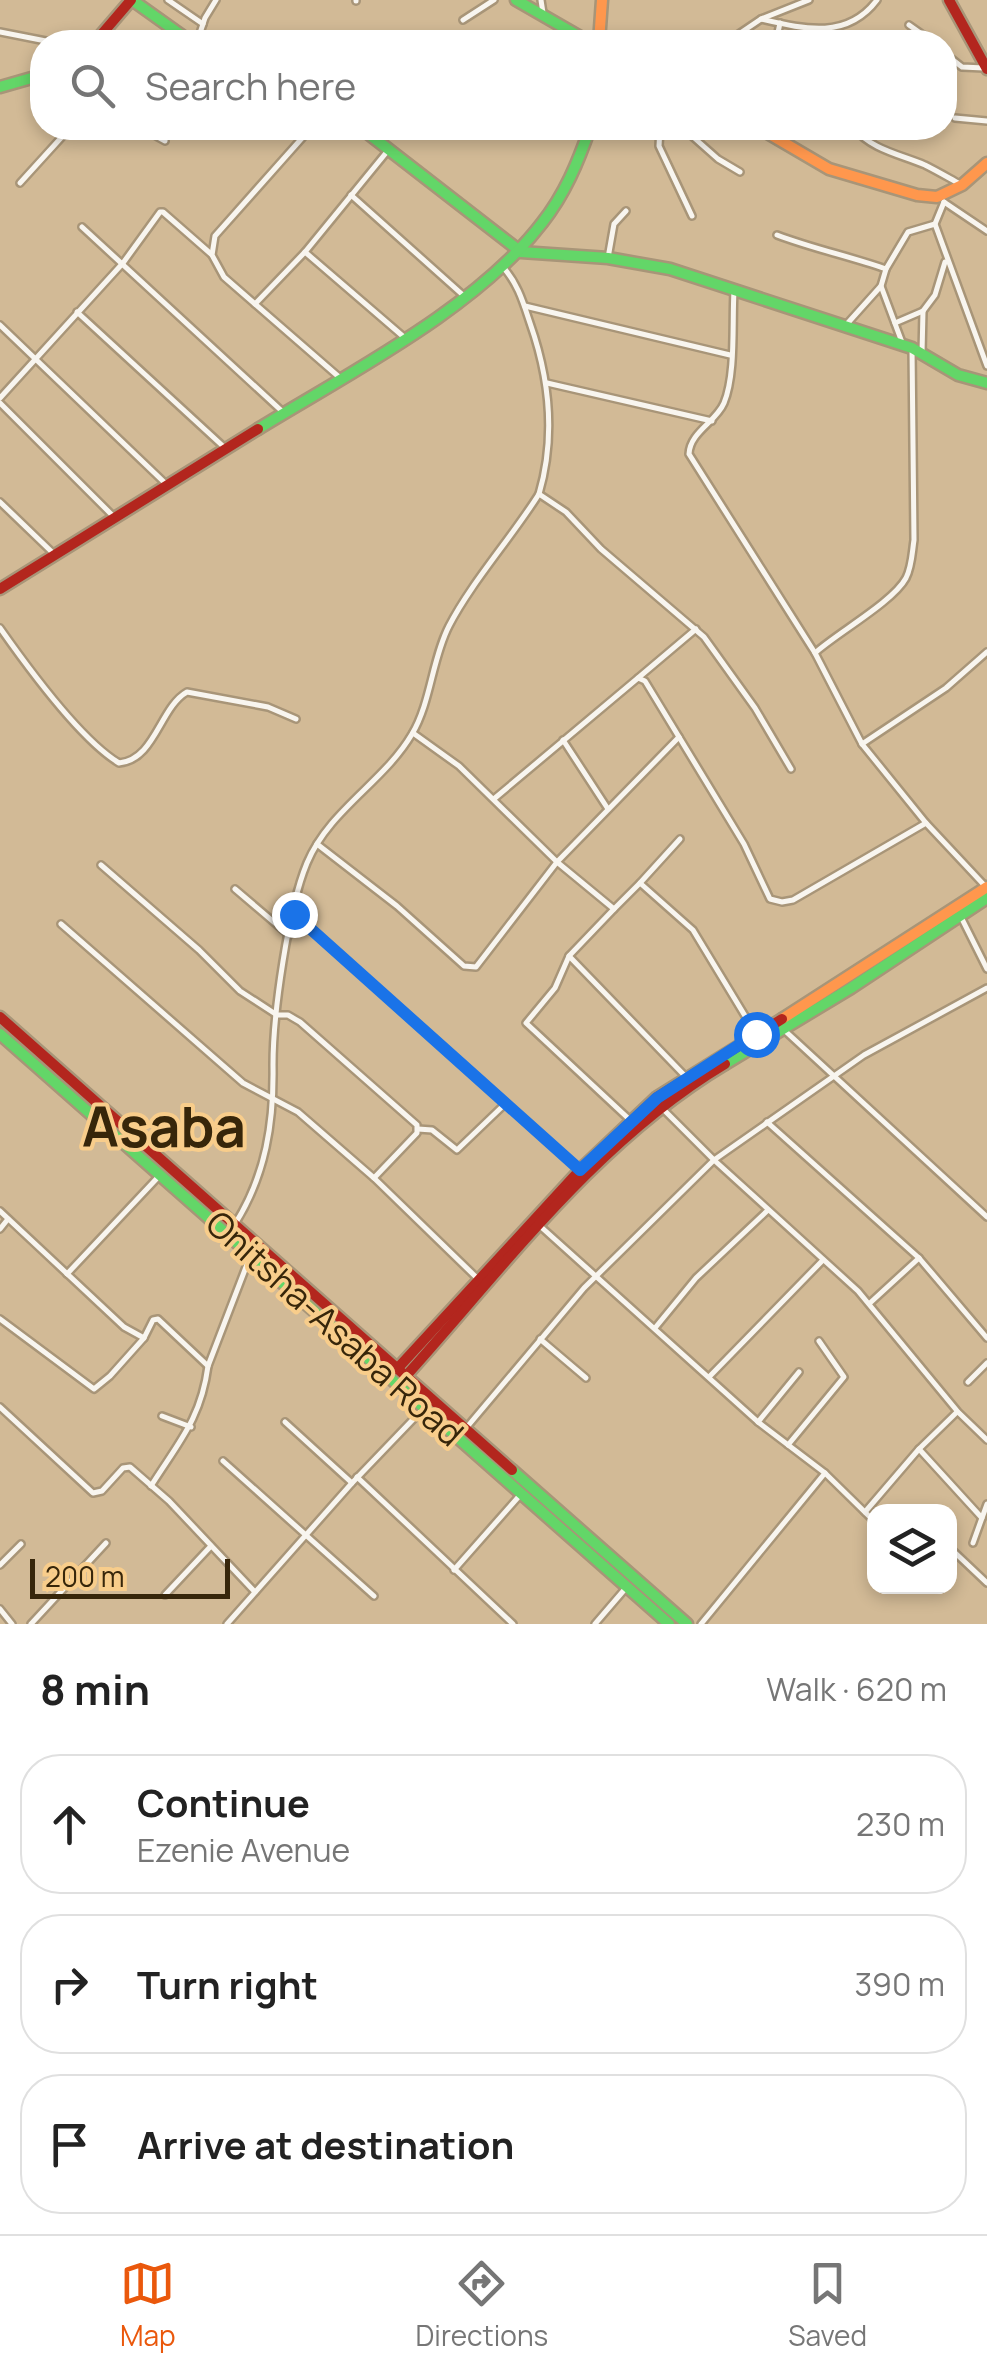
<!DOCTYPE html>
<meta charset="utf-8">
<style>
body{margin:0;font-family:Manrope,sans-serif;background:#f2f2f2;color:#222}
.controls{position:absolute;right:30px;bottom:30px;display:grid;overflow:hidden;border-radius:20px;box-shadow:0 5px 15px #0003}
.controls button{width:90px;height:90px;display:grid;place-items:center;padding:0;border:0;border-bottom:2px solid #e0e0e0;background:#fff;color:#222;font:50px sans-serif}
.scale{position:absolute;left:30px;bottom:25px;width:200px;box-sizing:border-box;padding-left:10px;border:5px solid #37260a;border-top:0;font-size:28px;line-height:35px;white-space:nowrap;color:#37260a;-webkit-text-stroke:8px #f8cd8b;paint-order:stroke}
.stop{position:absolute;width:30px;height:30px;margin:-22px;border:8px solid #1a73e8;border-radius:50%;background:#fff}
.stop.end{background:#1a73e8;border-color:#fff;box-shadow:0 2px 10px #0008}
.list{margin:0;padding:0;list-style:none}
h2{display:flex;justify-content:space-between;align-items:center;height:130px;margin:0;padding:0 40px;font-size:42px}
h2 small{font-size:32px;font-weight:400;color:#767676}
.list li{display:grid;grid-template-columns:65px 1fr auto;gap:30px;align-items:center;box-sizing:border-box;height:140px;margin:0 20px 20px;padding:0 20px;border:2px solid #e0e0e0;border-radius:40px}
.list b{display:block;font-size:38px;white-space:nowrap}
.list p{margin:0;font-size:32px;white-space:nowrap;color:#767676}
.list em{font-size:32px;font-style:normal;color:#767676}
.icon{flex:none;width:55px;height:55px;fill:none;stroke:currentColor;stroke-width:2;stroke-linecap:round;stroke-linejoin:round}
.map{position:relative;flex:none;width:987px;height:1624px;overflow:hidden}
.search{position:absolute;background:#fff;box-shadow:0 5px 15px #0003;left:30px;right:30px;top:30px;height:110px;display:flex;align-items:center;gap:25px;box-sizing:border-box;padding:0 35px;border-radius:40px;color:#767676;font-size:38px}
.sheet{height:610px;background:#fff}
nav{display:flex;justify-content:space-around;align-items:center;box-sizing:border-box;height:140px;border-top:2px solid #e0e0e0;background:#fff;font-size:28px;color:#767676}
nav a{display:grid;justify-items:center;gap:5px}
nav .on{color:#ea580c}
.map>svg:first-child{display:block}
</style>
<div class="map">
<svg width="987" height="1624" viewBox="0 0 987 1624">
<rect width="100%" height="100%" fill="#d2ba96"/>
<g fill="none" stroke-linecap="round" stroke-linejoin="round">
<defs>
<g id="street">
<polyline points="168,0 203,24"/>
<polyline points="541,0 543,13"/>
<polyline points="356,1 356,0"/>
<path d="M 761,19 C 804,29 847,40 877,0"/>
<polyline points="463,20 494,0"/>
<polyline points="909,25 933,42"/>
<polyline points="0,32 51,42"/>
<polyline points="197,42 205,18 216,0"/>
<polyline points="561,42 567,30"/>
<polyline points="727,42 761,19 809,0"/>
<polyline points="776,42 780,23"/>
<polyline points="944,53 962,67 984,68"/>
<polyline points="955,118 987,121"/>
<polyline points="153,128 156,136 165,141"/>
<polyline points="311,128 215,236 212,255 224,277 339,377"/>
<polyline points="660,128 659,146 692,216"/>
<polyline points="683,128 718,159 740,172"/>
<path d="M 854,128 C 872,150 899,154 925,165 C 937,171 949,178 960,184"/>
<polyline points="20,183 70,128"/>
<polyline points="351,195 464,296"/>
<polyline points="944,202 935,224 987,366"/>
<polyline points="944,202 987,231"/>
<polyline points="82,227 285,414"/>
<path d="M 777,235 C 814,249 849,256 886,269"/>
<polyline points="305,252 405,338"/>
<polyline points="608,258 614,224 626,211"/>
<polyline points="881,286 903,345"/>
<path d="M 734,291 C 732,323 736,374 724,403 C 716,422 690,432 689,454 L 815,653 L 862,744 L 926,823 L 986,887"/>
<polyline points="255,304 305,252 390,148"/>
<polyline points="525,306 730,355"/>
<polyline points="77,312 225,448"/>
<polyline points="895,323 923,311"/>
<polyline points="0,325 166,484"/>
<polyline points="846,325 881,286 886,269 908,232 935,224"/>
<polyline points="922,353 923,311 935,295 945,262"/>
<polyline points="547,383 712,421"/>
<polyline points="0,398 123,263 160,212 163,212 211,254"/>
<polyline points="0,403 115,518"/>
<polyline points="539,494 566,512 601,549 704,637 755,708 791,769"/>
<polyline points="0,502 55,555"/>
<path d="M 0,628 C 26,665 81,740 119,763 C 155,760 160,707 187,692 L 268,707 L 296,719"/>
<path d="M 815,653 C 837,633 893,602 906,578 C 912,566 912,553 914,540 L 912,348"/>
<polyline points="638,678 696,629"/>
<polyline points="413,733 459,766 557,862 614,909 640,883 693,930 756,1034"/>
<polyline points="563,740 608,809"/>
<polyline points="862,744 946,688 987,652"/>
<polyline points="495,798 638,678 645,681 744,844 770,899 782,902 793,900 926,823"/>
<polyline points="317,844 397,906 464,966 476,967 557,862 679,737"/>
<polyline points="101,865 199,950 240,991 277,1015 288,1015 300,1022 417,1125 417,1133 374,1178"/>
<polyline points="640,883 680,839"/>
<polyline points="235,889 289,935"/>
<polyline points="614,909 569,956 555,988 526,1023 630,1120"/>
<polyline points="294,914 580,1170"/>
<polyline points="961,917 987,969"/>
<polyline points="61,924 243,1083 298,1112 374,1178 478,1279"/>
<polyline points="569,956 686,1077"/>
<polyline points="783,1029 987,1217"/>
<polyline points="661,1107 714,1160 858,1291 958,1412 987,1440"/>
<polyline points="767,1122 919,1258 987,1338"/>
<polyline points="418,1129 432,1130 457,1150 506,1103"/>
<polyline points="0,1211 124,1327 144,1338 153,1320 158,1319 208,1366 251,1254"/>
<path d="M 235,1224 C 266,1175 274,1122 273,1065 C 273,1014 288,909 307,863 C 329,810 384,782 412,734 C 431,702 432,659 449,626 C 471,583 512,537 539,494 C 556,436 550,380 530,323 C 523,302 518,284 503,267"/>
<polyline points="540,1226 758,1422 825,1473 874,1521"/>
<polyline points="0,1229 8,1219"/>
<polyline points="67,1274 161,1174"/>
<polyline points="870,1303 919,1258"/>
<polyline points="0,1319 94,1389 110,1376 144,1338"/>
<polyline points="655,1328 696,1278 767,1211"/>
<polyline points="540,1339 586,1378"/>
<polyline points="710,1376 823,1260"/>
<polyline points="968,1382 987,1363"/>
<polyline points="0,1407 93,1493 102,1491 123,1468 130,1467 169,1501 255,1592"/>
<polyline points="162,1416 191,1427"/>
<polyline points="285,1422 352,1483"/>
<polyline points="758,1422 799,1372"/>
<polyline points="467,1427 584,1288 714,1160 864,1055 987,988"/>
<polyline points="788,1445 844,1377 819,1341"/>
<polyline points="919,1449 982,1518"/>
<polyline points="223,1461 374,1596"/>
<polyline points="357,1477 513,1624"/>
<path d="M 151,1486 C 178,1443 201,1419 208,1366"/>
<polyline points="865,1512 919,1449 957,1412"/>
<polyline points="973,1543 987,1504"/>
<polyline points="950,1548 987,1583"/>
<polyline points="0,1565 21,1544"/>
<polyline points="454,1570 521,1494"/>
<polyline points="165,1595 211,1546"/>
<polyline points="0,1609 12,1624"/>
<polyline points="31,1624 106,1543"/>
<polyline points="227,1624 352,1483 424,1408"/>
<polyline points="595,1624 625,1589"/>
<polyline points="701,1624 825,1473"/>
</g>
<g id="fast">
<polyline points="132,0 191,42"/>
<polyline points="516,0 589,42"/>
<polyline points="0,87 42,75"/>
<polyline points="361,128 521,252 608,258 670,269 912,348 958,375 987,383"/>
<path d="M 258,429 C 349,373 477,308 542,223 C 565,194 578,162 590,128"/>
<polyline points="0,1034 669,1624"/>
<polyline points="725,1064 851,988 987,898"/>
<polyline points="512,1470 687,1624"/>
</g>
<g id="slow">
<polyline points="599,42 602,0"/>
<polyline points="759,128 829,169 917,195 937,197 962,185 987,163"/>
<polyline points="782,1019 987,887"/>
</g>
<g id="jam">
<polyline points="949,0 987,69"/>
<polyline points="95,42 131,0"/>
<polyline points="0,589 258,429"/>
<polyline points="0,1017 512,1470"/>
<polyline points="397,1369 580,1170 657,1097 782,1019"/>
<path d="M 405,1377 C 504,1267 596,1141 725,1064"/>
</g>
</defs>
<!-- street casing -->
<use href="#street" stroke="#a89578" stroke-width="10"/>
<!-- fast casing -->
<use href="#fast" stroke="#a89578" stroke-width="15"/>
<!-- slow casing -->
<use href="#slow" stroke="#a89578" stroke-width="15"/>
<!-- jam casing -->
<use href="#jam" stroke="#a89578" stroke-width="15"/>
<!-- street -->
<use href="#street" stroke="#f8f5ef" stroke-width="5"/>
<!-- fast -->
<use href="#fast" stroke="#63d668" stroke-width="10"/>
<!-- slow -->
<use href="#slow" stroke="#ff974d" stroke-width="10"/>
<!-- jam -->
<use href="#jam" stroke="#b3261e" stroke-width="10"/>
</g>
<g fill="none" stroke-linecap="round" stroke-linejoin="round">
<!-- route -->
<polyline stroke="#1a73e8" stroke-width="12" points="294,914 580,1170 657,1098 756,1034"/>
</g>
<g text-anchor="middle" dominant-baseline="central" stroke-width="8" stroke-linejoin="round" paint-order="stroke">
<!-- street labels -->
<g font-size="35" fill="#37260a" stroke="#f8cd8b">
<text transform="translate(335 1328) rotate(42)">Onitsha-Asaba Road</text>
</g>
<!-- town labels -->
<g font-size="55" font-weight="bold" fill="#37260a" stroke="#f8cd8b">
<text x="164" y="1126">Asaba</text>
</g>
</g>
</svg>
<div class="controls">
<button><svg class="icon" aria-label="layers" viewBox="0 0 24 24"><path d="M12 4l9 5-9 5-9-5zM3 14l9 5 9-5"/></svg></button>
</div>
<div class="scale">200 m</div>
<div class="stop" style="left:756px;top:1034px"></div>
<div class="stop end" style="left:294px;top:914px"></div>
<div class="search"><svg class="icon" aria-label="search" viewBox="0 0 24 24"><circle cx="10" cy="10" r="6"/><path d="M15 15l6 6"/></svg>Search here</div>
</div>
<section class="sheet">
<h2>8 min<small>Walk · 620 m</small></h2>
<ul class="list">
<li><svg class="icon" aria-label="ahead" viewBox="0 0 24 24"><path d="M12 20V5M6 11l6-6 6 6"/></svg><div><b>Continue</b><p>Ezenie Avenue</p></div><em>230 m</em></li>
<li><svg class="icon" aria-label="right" viewBox="0 0 24 24"><path d="M7 20v-9h11M14 6l5 5-5 5"/></svg><div><b>Turn right</b></div><em>390 m</em></li>
<li><svg class="icon" aria-label="arrive" viewBox="0 0 24 24"><path d="M6 21V4h12l-3 4 3 4H6"/></svg><div><b>Arrive at destination</b></div></li>
</ul>
</section>
<nav>
<a class="on"><svg class="icon" aria-label="map" viewBox="0 0 24 24"><path d="M3 6l6-2 6 2 6-2v14l-6 2-6-2-6 2zM9 4v14M15 6v14"/></svg>Map</a>
<a><svg class="icon" aria-label="directions" viewBox="0 0 24 24"><path d="M12 3l9 9-9 9-9-9zM9 14v-3h6M13 9l2 2-2 2"/></svg>Directions</a>
<a><svg class="icon" aria-label="saved" viewBox="0 0 24 24"><path d="M7 4h10v16l-5-4-5 4z"/></svg>Saved</a>
</nav>
